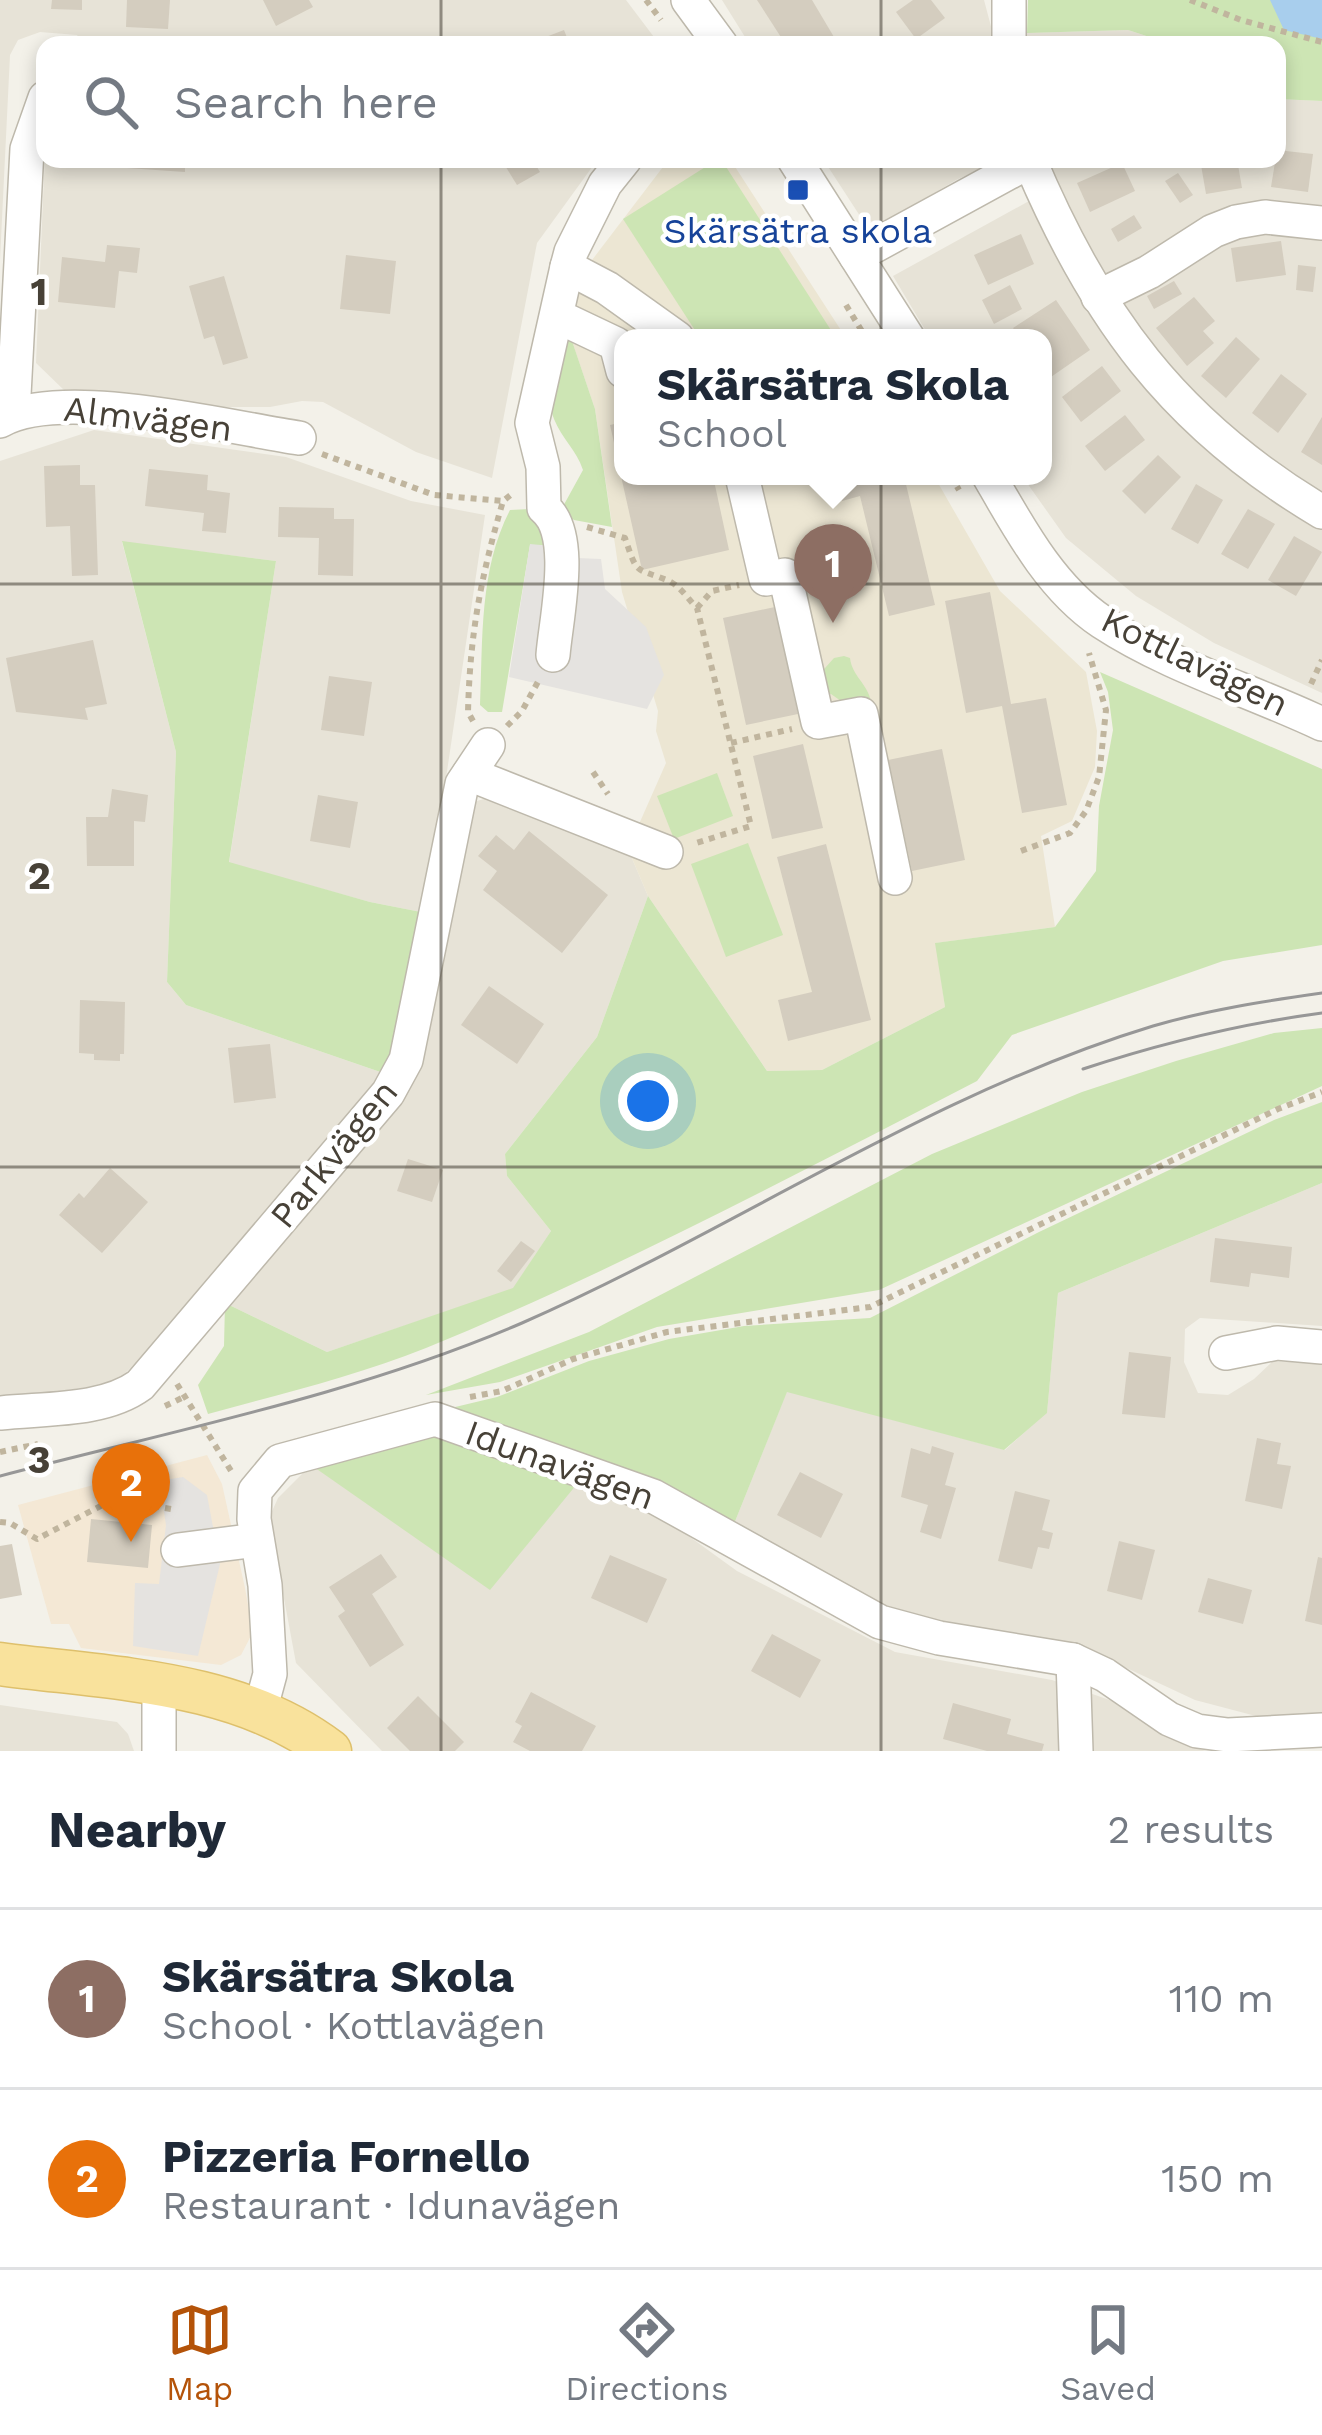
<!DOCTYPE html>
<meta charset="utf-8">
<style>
body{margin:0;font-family:"Work Sans",sans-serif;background:#f6f6f7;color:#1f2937}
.you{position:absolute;left:648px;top:1101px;width:42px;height:42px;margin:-30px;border:9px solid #fff;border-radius:50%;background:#1a73e8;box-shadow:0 0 0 18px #1a73e833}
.badge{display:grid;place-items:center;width:78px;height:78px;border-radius:50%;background:#b45309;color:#fff;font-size:39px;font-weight:700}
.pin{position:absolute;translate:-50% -99px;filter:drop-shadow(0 3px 6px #0008)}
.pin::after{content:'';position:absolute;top:63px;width:42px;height:36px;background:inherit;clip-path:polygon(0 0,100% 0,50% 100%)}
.popup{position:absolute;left:614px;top:329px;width:438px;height:156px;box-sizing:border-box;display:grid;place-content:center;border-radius:24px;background:#fff;filter:drop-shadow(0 3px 9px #0005);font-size:39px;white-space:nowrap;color:#747a83}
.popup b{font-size:45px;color:#1f2937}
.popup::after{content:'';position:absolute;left:50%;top:100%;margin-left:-24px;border:24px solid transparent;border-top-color:#fff}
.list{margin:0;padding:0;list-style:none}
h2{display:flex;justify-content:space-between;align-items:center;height:156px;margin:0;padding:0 48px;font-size:51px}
h2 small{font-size:39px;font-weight:400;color:#747a83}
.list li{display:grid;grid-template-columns:78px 1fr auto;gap:36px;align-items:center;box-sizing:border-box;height:180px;padding:0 48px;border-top:3px solid #e0e1e3}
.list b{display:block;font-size:45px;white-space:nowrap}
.list p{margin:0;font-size:39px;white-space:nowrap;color:#747a83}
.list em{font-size:39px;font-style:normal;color:#747a83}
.icon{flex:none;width:66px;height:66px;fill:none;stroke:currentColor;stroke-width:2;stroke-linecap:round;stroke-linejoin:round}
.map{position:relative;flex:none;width:1322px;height:1751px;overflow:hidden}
.search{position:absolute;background:#fff;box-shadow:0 6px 18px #0003;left:36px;right:36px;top:36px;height:132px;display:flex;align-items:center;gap:30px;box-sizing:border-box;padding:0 42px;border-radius:24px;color:#747a83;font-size:45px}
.sheet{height:516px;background:#fff}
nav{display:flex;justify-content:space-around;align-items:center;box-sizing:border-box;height:168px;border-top:3px solid #e0e1e3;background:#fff;font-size:33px;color:#747a83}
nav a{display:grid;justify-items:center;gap:6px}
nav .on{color:#b45309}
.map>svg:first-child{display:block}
</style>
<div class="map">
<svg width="1322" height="1751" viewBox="0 0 1322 1751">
<rect width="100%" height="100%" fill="#f3f1e9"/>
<!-- residential -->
<g fill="#e7e3d7">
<polygon points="0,0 626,0 660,45 83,45 77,35 40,32 18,40 10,55 0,260"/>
<polygon points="722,0 984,0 993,34 1128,30 1174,45 750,45"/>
<polygon points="1277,99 1322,101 1322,693 1214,643 1136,596 1066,538 1022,476 1043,476 1043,338 930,338 893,276 1058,185 1047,159 1277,159"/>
<polygon points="45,153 45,159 598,159 537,243 492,478 416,452 323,402 302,401 270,407 197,407 65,391 36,363"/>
<polygon points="823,159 1002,159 956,180 882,224 862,219"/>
<polygon points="94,430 286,457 411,501 485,515 426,913 370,902 229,863 276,561 122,542 176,752 167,982 186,1005 389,1075 182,1318 115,1383 0,1400 0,461"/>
<polygon points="494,796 628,849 648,896 597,1037 505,1154 507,1176 551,1231 513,1289 327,1352 225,1303 389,1116 470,803"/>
<polygon points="1322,1183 1322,1326 1200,1318 1185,1329 1184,1362 1198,1393 1228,1395 1254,1379 1273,1361 1322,1364 1322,1713 1275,1721 1195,1700 1088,1650 887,1613 732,1529 787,1391 1005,1450 1047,1412 1058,1293"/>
<polygon points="311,1465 577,1484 647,1506 737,1571 895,1652 1052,1680 1121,1704 1179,1742 1206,1751 382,1751 296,1663 269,1518 278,1498"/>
<polygon points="0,1705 117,1722 128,1734 134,1751 0,1751"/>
</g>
<!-- commercial -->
<polygon fill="#f4e8d5" points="207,1455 222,1484 245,1588 253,1632 241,1655 221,1665 81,1648 69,1624 51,1624 18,1505"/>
<!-- education -->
<polygon fill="#ece6d3" points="669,159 730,159 846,338 623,338 623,476 934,476 1000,591 1086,672 1097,731 1095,767 1072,821 1041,836 1055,927 936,943 945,1007 822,1070 767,1071 648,896 628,849 666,763 656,731 658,711 622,592 595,409 565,321 589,264"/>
<!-- green -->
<g fill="#cde5b4">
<polygon points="1028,0 1322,0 1322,101 1277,99 1277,45 1174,45 1128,30 1027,33"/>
<polygon points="718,159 721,159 836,338 700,338 623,219"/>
<path d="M 571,338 L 595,409 L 612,527 L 574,520 L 561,510 L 583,470 C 576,449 562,439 554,419 C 545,399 558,363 561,341 Z"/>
<path d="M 530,509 L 548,530 L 543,545 L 530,545 L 502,712 L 488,712 L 480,705 C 483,639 479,570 510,510 Z"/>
<polygon points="122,541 276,561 229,862 370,902 426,913 389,1075 186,1005 167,982 176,752"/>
<path d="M 844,656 L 850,658 C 852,676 867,683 871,701 L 848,706 L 831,694 L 821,696 L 817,677 L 834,658 Z"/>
<path d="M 1100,672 L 1322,769 L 1322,945 L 1223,961 L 1012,1035 L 977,1081 C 796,1174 615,1271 426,1348 C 356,1376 281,1394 208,1414 L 198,1385 L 224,1346 L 225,1303 L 327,1352 L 513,1288 L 551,1231 L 507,1176 L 505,1154 L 597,1037 L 648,896 L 767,1071 L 822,1070 L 945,1007 L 935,943 L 1055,927 L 1096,871 L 1099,806 L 1113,730 L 1108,692 Z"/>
<polygon points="717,773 733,816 674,839 657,796"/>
<polygon points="748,843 783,935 726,957 691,864"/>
<polygon points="1322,1028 1322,1086 879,1290 657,1327 500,1382 426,1395 589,1332 932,1154 1082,1092 1176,1061 1274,1033"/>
<polygon points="1322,1102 1322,1183 1058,1293 1047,1413 1004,1450 787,1392 732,1529 451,1408 497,1397 589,1361 669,1339 744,1326 870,1318 1039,1232 1274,1120"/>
<polygon points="448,1435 577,1484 490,1590 311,1465 417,1438"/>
</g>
<!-- parking -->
<g fill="#e5e3e0">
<polygon points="530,544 562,547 577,558 601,559 605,589 646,627 664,675 647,709 509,677"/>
<polygon points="183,1477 207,1495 220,1564 198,1656 133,1646 135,1583 159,1584 166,1525 159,1481"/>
</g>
<!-- water -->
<polygon fill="#a8ceed" points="1270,0 1322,0 1322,39 1284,30"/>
<!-- building -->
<g fill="#d4cdbf">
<polygon points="52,0 82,0 82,10 51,9"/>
<polygon points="127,0 170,0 168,29 126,27"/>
<polygon points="263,0 309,0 313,7 276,26"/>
<polygon points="757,0 812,0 834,37 829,45 786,45"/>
<polygon points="913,0 931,0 945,18 916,39 896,12"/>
<polygon points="564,30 570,45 525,45"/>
<polygon points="1277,150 1313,154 1308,192 1271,187"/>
<polygon points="127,159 185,159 185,172 127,168"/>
<polygon points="501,159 532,159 540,172 517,185"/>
<polygon points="1200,159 1237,159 1242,188 1206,194"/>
<polygon points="1122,163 1135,191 1090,212 1077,183"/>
<polygon points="1178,173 1193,195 1180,203 1165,181"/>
<polygon points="1134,215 1142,228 1118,242 1111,229"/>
<polygon points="1021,234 1034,264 988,285 974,255"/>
<polygon points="1281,241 1286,275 1236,282 1231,248"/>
<polygon points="107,245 140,248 137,273 119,271 115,308 58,302 62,257 105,262"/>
<polygon points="346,255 396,261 390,314 340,309"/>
<polygon points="1298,265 1316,267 1313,292 1296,290"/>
<polygon points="224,276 248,358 223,365 214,336 204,339 189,286"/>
<polygon points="1174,281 1182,294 1154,309 1147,296"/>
<polygon points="1010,285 1022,309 994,324 982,300"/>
<polygon points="1194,297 1215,321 1203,331 1214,343 1187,366 1156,328"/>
<polygon points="1056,300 1090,350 1048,379 1043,372 1043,338 1020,338 1013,328"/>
<polygon points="1236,337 1260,359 1226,398 1201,376"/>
<polygon points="1102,366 1121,391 1081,422 1062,397"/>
<polygon points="1281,374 1307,394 1278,433 1252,413"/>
<polygon points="1125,415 1145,440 1105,471 1085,446"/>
<polygon points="1322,417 1322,465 1301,452"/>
<polygon points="623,422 623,474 621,474 610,425"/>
<polygon points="1158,455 1181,477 1145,514 1122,491"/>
<polygon points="80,465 80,485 95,485 98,575 72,576 70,526 46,527 44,466"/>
<polygon points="149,469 208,475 207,490 230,493 226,533 202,531 204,513 145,506"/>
<polygon points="621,476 713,476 729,550 642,570"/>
<polygon points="836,476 904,476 935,605 889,616 860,496 842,501"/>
<polygon points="1196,484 1223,500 1198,544 1171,529"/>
<polygon points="279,507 334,508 334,519 354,519 353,576 318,575 319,538 278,537"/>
<polygon points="1248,509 1275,524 1248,569 1221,554"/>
<polygon points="1294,536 1322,552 1296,596 1268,580"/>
<polygon points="990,592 1011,704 1046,698 1067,805 1022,813 1002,706 966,713 945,601"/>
<polygon points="775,607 798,714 746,725 723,618"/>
<polygon points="93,640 107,704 85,708 88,720 16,712 6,658"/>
<polygon points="329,676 372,682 364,736 321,730"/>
<polygon points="803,744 823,828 772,839 753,756"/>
<polygon points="942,749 965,860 912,871 888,760"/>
<polygon points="112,789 148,795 145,822 134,821 134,866 87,866 86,817 108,817"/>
<polygon points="318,795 358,802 350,848 310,841"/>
<polygon points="529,831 608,895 562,953 483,890 497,871 478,856 496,835 514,850"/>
<polygon points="826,844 871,1020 788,1041 778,1000 812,992 777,857"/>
<polygon points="489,986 544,1024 517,1064 461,1025"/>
<polygon points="80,1000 125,1002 124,1054 120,1054 120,1061 94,1060 94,1054 79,1053"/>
<polygon points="270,1044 276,1098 234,1103 228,1048"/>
<polygon points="408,1159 443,1170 432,1202 397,1191"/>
<polygon points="110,1168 148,1202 102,1253 59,1215 79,1193 84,1198"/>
<polygon points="1215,1238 1292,1247 1289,1278 1251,1273 1249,1287 1210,1282"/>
<polygon points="521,1241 535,1251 511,1282 497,1271"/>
<polygon points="1129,1352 1171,1357 1165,1418 1122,1414"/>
<polygon points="1257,1438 1281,1443 1277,1464 1291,1466 1282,1509 1245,1501"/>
<polygon points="932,1446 954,1453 945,1485 956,1488 941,1539 920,1532 928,1505 901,1497 911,1448 930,1454"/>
<polygon points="800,1472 843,1494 821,1538 777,1515"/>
<polygon points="1015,1491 1050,1500 1042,1530 1053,1533 1049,1549 1038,1547 1032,1569 998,1561"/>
<polygon points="91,1519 152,1525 148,1568 87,1562"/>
<polygon points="1119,1541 1155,1550 1142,1600 1107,1591"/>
<polygon points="12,1544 22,1595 0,1599 0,1546"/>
<polygon points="381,1554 397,1577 372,1594 404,1645 370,1667 338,1616 345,1611 329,1587"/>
<polygon points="610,1555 667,1579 647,1623 591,1598"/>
<polygon points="1318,1557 1322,1558 1322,1625 1305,1621"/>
<polygon points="1208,1578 1252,1590 1243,1624 1198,1612"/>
<polygon points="772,1634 821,1660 800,1698 751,1671"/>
<polygon points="531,1692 596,1726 582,1751 530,1751 513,1742 522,1726 515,1722"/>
<polygon points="418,1696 464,1742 455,1751 410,1751 387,1728"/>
<polygon points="953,1703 1011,1719 1007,1734 1044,1744 1042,1751 987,1751 943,1739"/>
</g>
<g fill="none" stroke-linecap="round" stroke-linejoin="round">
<defs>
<g id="minor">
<polyline points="688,0 721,45"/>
<polyline points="1009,0 1009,45"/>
<polyline points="794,159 908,338"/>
<path d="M 1029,159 C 1095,316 1174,424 1322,512"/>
<polyline points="856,256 1030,161"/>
<polyline points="567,267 607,288 677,338"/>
<polyline points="1098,297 1149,272 1213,231 1236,222 1265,217 1322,223"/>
<polyline points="557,316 616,344 623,371"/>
<polyline points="13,414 27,149 45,98"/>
<path d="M 0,421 C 61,386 226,427 299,438"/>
<polyline points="742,476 766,579 785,575 818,722 861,714 895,878"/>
<path d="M 989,476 C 1019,528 1051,588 1102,622 C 1169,666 1250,690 1322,724"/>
<path d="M 553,655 C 556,617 576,534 544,508 L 543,467 L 532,423 L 567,267 L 571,252 L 605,184 L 625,159"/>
<polyline points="469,774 666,852"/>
<polyline points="1226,1353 1277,1343 1322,1347"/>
<path d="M 0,1413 C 44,1408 103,1412 140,1385 L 388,1093 L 406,1060 L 462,784 L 488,745"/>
<polyline points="178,1550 257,1540"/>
<polyline points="1073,1660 1076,1751"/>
<polyline points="159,1685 159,1751"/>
<polyline points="260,1711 270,1674 265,1585 254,1519 255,1491 280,1461 435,1419 653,1496 880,1622 939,1638 1073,1660 1105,1675 1169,1719 1197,1731 1228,1735 1322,1730"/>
</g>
<path id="major" d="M 0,1664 C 112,1679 237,1680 330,1751"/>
</defs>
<!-- minor casing -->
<use href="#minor" stroke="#beb9ac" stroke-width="36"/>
<!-- major casing -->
<use href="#major" stroke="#dec06c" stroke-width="45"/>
<!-- path -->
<g stroke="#c0b59e" stroke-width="6" stroke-dasharray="6 6" stroke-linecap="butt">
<polyline points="646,0 661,20"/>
<polyline points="1190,0 1241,20 1322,42"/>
<polyline points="846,305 866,338"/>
<polyline points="322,454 434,495 503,501"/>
<polyline points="951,476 959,490"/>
<path d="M 587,527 L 625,538 C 638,577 635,567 669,581 C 680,586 689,600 697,608 L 751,826 L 696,843"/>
<polyline points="697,608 712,591 739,585"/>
<polyline points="1311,684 1322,660"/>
<path d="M 473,721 L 468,712 C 470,632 481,577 503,501 L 513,493"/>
<polyline points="507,726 522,711 540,678"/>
<polyline points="731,743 792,729"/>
<polyline points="593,772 608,794"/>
<polyline points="1021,851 1070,833 1086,811 1099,777 1106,710 1089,653"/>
<polyline points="177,1384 233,1474"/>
<polyline points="470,1397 502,1391 573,1359 667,1332 870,1307 1278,1109 1322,1092"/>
<polyline points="165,1406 184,1397"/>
<polyline points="0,1452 38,1444"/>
<polyline points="0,1522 10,1523 37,1539 114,1499 171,1509"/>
</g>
<!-- minor -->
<use href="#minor" stroke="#fff" stroke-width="33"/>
<!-- major -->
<use href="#major" stroke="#f9e29c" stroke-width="42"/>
<!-- tram -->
<g stroke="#979797" stroke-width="3">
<path d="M 1083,1069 C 1162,1043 1239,1024 1322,1013"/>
<path d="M 0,1476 C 175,1430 355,1395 522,1323 C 734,1230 929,1094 1153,1026 C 1208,1010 1265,1001 1322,993"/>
</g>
</g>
<!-- grid -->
<path fill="none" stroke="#474137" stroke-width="3" stroke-opacity="0.55" d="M 441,0 L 441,45M 881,0 L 881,45M 441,159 L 441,1751M 881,159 L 881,1751M 0,584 L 1322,584M 0,1167 L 1322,1167"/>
<!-- markers -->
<rect fill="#1a4fb4" stroke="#fff" stroke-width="4.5" x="786" y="178" width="24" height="24" rx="6"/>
<g text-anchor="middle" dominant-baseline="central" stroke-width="9" stroke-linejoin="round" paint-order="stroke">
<!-- transit labels -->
<g font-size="36" fill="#164399" stroke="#fff">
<text x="798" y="231">Skärsätra skola</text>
</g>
<!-- street labels -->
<g font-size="36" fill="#474137" stroke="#fff">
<text transform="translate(148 419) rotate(7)">Almvägen</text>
<text transform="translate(1195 662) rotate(26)">Kottlavägen</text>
<text transform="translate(334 1154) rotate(-51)">Parkvägen</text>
<text transform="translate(560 1465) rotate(20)">Idunavägen</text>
</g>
</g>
<g font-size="39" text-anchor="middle" font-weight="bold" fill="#474137" stroke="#fff" stroke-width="9" stroke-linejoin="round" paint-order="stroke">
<text x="39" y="305">1</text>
<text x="39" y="889">2</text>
<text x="39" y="1473">3</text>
</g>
</svg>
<div class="you"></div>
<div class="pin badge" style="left:833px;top:623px;background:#8d6e63">1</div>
<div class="popup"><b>Skärsätra Skola</b>School</div>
<div class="pin badge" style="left:131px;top:1542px;background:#e8710a">2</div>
<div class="search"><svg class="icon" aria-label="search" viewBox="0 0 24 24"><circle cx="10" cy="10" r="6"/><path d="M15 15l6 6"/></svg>Search here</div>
</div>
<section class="sheet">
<h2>Nearby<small>2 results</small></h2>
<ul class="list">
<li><span class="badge" style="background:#8d6e63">1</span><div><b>Skärsätra Skola</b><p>School · Kottlavägen</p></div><em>110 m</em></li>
<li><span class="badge" style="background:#e8710a">2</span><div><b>Pizzeria Fornello</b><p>Restaurant · Idunavägen</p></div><em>150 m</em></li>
</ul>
</section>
<nav>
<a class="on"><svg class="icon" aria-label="map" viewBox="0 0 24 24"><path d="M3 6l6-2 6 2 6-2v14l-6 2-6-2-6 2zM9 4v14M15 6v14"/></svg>Map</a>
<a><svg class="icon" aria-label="directions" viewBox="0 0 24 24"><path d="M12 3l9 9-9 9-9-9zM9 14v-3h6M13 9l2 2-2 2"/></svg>Directions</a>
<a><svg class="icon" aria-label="saved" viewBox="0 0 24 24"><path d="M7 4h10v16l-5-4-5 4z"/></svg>Saved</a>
</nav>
